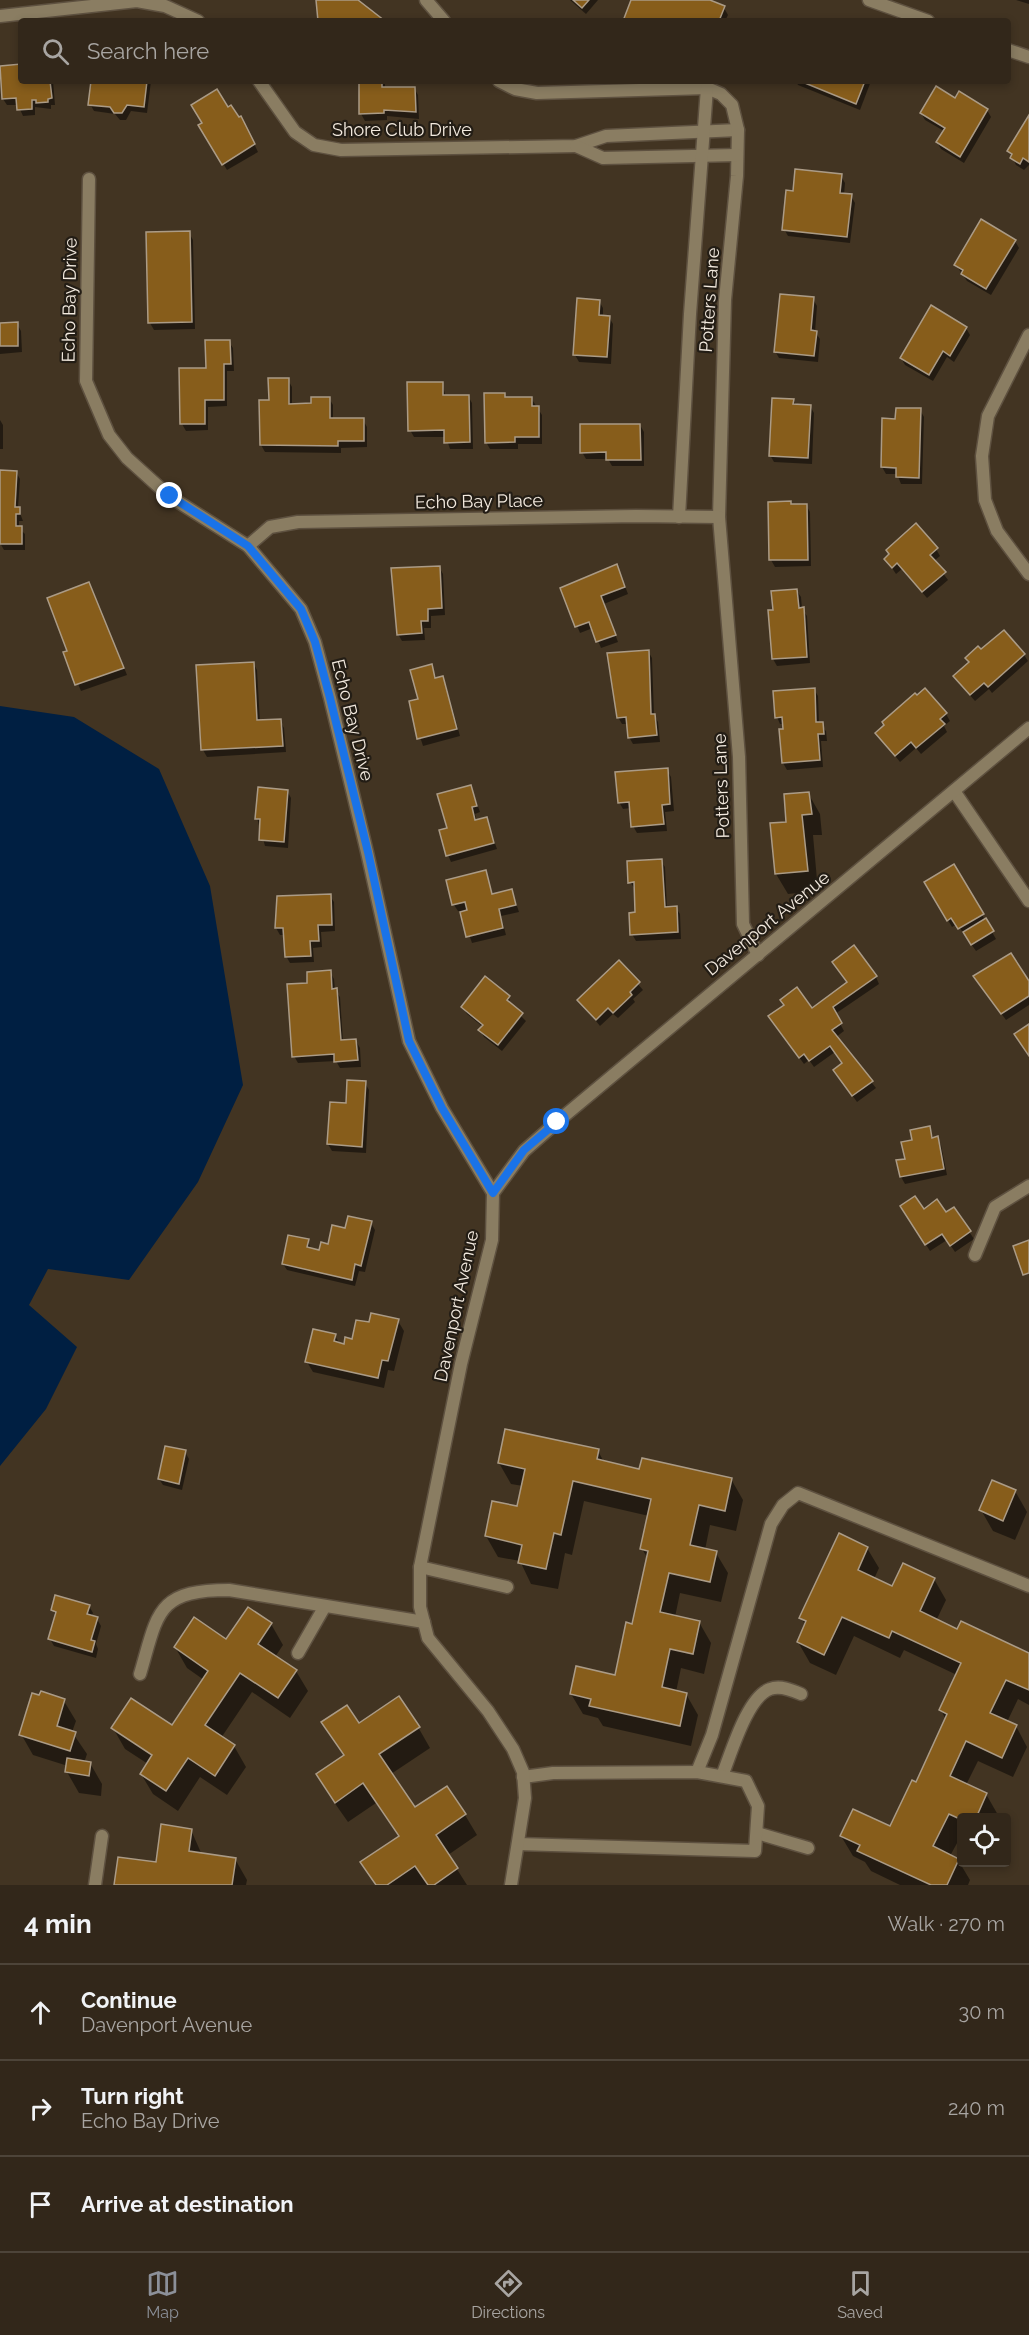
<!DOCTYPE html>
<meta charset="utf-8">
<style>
body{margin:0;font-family:Raleway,sans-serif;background:#3d3327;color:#f1f3f6}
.controls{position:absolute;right:18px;bottom:18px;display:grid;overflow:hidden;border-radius:6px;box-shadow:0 3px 9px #0003}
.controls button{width:54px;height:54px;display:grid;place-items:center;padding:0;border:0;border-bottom:2px solid #4d4439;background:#32271a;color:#f1f3f6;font:30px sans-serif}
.stop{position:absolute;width:18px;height:18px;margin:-14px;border:4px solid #1a73e8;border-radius:50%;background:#fff}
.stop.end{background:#1a73e8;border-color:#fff;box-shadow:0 2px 6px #0008}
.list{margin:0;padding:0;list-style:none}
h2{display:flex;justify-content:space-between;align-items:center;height:78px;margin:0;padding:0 24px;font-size:26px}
h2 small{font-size:20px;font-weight:400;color:#a8a5a2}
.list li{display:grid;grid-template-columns:39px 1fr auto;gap:18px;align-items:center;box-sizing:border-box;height:96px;padding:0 24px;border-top:2px solid #4d4439}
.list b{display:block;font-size:22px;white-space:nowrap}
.list p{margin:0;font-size:20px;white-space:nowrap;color:#a8a5a2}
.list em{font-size:20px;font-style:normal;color:#a8a5a2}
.icon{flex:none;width:33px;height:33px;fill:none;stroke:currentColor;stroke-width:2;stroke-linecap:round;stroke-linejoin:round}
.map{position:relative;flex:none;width:1029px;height:1885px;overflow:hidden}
.search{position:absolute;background:#32271a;box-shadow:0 3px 9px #0003;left:18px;right:18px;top:18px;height:66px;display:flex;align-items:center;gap:15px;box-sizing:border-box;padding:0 21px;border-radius:6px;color:#a8a5a2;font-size:22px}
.sheet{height:366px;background:#32271a}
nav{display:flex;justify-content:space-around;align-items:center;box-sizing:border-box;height:84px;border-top:2px solid #4d4439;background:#32271a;font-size:16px;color:#a8a5a2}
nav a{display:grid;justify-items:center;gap:3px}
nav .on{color:#8c9099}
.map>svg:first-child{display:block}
</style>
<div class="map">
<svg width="1029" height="1885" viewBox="0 0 1029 1885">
<rect width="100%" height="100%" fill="#423422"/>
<!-- water -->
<polygon fill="#001f42" points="0,706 74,717 159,769 210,886 243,1085 198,1182 129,1280 48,1269 29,1305 77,1347 46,1409 0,1466"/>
<!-- shadow -->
<g fill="#0007">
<polygon points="570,0 598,0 586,14"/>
<polygon points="633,0 706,0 724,8 728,15 725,21 624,21"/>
<polygon points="1016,0 1029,0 1029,4"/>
<polygon points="21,66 21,81 53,81 55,105 51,105 51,109 35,107 35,115 23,116 18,105 7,105 3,99"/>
<polygon points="88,81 151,81 147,113 131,111 126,120 120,120 115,114 94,111 90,104 92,83"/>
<polygon points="360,81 385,81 385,89 414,88 418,95 419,119 387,116 387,120 365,121 361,114"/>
<polygon points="796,81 871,81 860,110 798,85"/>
<polygon points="956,100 987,110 991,117 964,163 941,149 937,142 944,131 925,120 921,113"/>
<polygon points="227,109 245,124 258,152 227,170 200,126"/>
<polygon points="1029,117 1029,165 1024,170 1016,165 1009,151"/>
<polygon points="841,176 845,183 844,195 851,196 855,203 850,243 788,236 784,229 794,192"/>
<polygon points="189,233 193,240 195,329 154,330 150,323"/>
<polygon points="1015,241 1019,248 991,295 967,281 956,265"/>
<polygon points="813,299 817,306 815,332 820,339 818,362 779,358 775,351"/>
<polygon points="599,301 603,308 603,317 609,317 613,324 611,364 579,362 575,355"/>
<polygon points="0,324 17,324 21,331 22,352 0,354"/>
<polygon points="966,328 970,335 954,362 947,357 933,381 905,365 901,358"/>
<polygon points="229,342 233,348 234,371 227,371 227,406 208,407 208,430 186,431 182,424 207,370"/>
<polygon points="288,380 292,387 292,405 313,405 329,398 333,405 333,420 363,420 367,427 367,447 341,448 341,453 265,452 261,445 261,402 270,402"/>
<polygon points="442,383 446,397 468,396 472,403 473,449 450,449 446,437 414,437 410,430"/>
<polygon points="504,394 506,399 531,398 542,415 542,444 518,444 518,449 490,449 486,442"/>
<polygon points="793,401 796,405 810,406 814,413 812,464 774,462 770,455"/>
<polygon points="920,410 924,417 922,484 901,484 897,474 886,474 882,467 897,420"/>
<polygon points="0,420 3,425 3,449 0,449"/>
<polygon points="640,425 644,432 644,466 612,466 608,459 586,459 582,452"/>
<polygon points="0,472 16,472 20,479 18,508 23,521 19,521 19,528 25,534 25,550 4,550 0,543"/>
<polygon points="770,503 806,505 810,512 811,566 775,567 771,560"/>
<polygon points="936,549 940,556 934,561 948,580 927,598 902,569 896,574 886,559"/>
<polygon points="439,567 443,574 445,615 431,616 431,628 424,628 425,640 402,641 398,634"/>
<polygon points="620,573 628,594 604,604 618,642 601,648 593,628 580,633 562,589"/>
<polygon points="93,591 127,675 81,691 65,653 68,651"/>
<polygon points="797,591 801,597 802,609 807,616 810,663 777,666 773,659 770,611 774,611"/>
<polygon points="648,651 652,658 654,715 658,722 660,742 633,744 629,737 628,724 622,724 618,717"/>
<polygon points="981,651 1024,655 1028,661 992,693 989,689 975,701 959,683 970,663 966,658"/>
<polygon points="253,663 257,670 260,722 280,721 284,728 286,752 207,757 203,750 198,667"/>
<polygon points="431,665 437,679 442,678 446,685 460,736 423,746 412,712 420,700"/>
<polygon points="814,689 818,696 819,724 826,731 827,741 821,741 823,767 787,770 783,763 781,731 785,730 785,724 780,724 777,717"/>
<polygon points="946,714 950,721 944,726 947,732 921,754 916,748 900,762 877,733"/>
<polygon points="667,770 671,777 674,811 665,812 667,831 637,833 633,826 631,808 623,809 619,802"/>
<polygon points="471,787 480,812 475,814 477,821 486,818 497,849 451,862 448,855 448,829"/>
<polygon points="287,791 291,798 288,848 265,846 257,818"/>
<polygon points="808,793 820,814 822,835 813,835 818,891 788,894 776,874 788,823"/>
<polygon points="661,861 665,867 667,908 676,908 680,914 681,939 636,941 632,934 637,914 635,889 630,882"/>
<polygon points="954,866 996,939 976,951 957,924 952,927 926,883"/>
<polygon points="485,872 493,895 512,891 519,912 501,916 506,935 472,943 461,911 458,911 454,905"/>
<polygon points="330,896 334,902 335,931 321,932 322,947 313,948 314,962 290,963 286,956 285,935 280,935 276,928"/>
<polygon points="619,962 643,990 633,999 635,1002 618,1018 613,1014 600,1026 579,1000"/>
<polygon points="330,972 334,979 335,990 340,997 343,1041 356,1041 360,1048 361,1067 340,1068 336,1061 298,1063 294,1056 309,985"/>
<polygon points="876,977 879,984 835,1014 844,1031 836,1037 876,1088 857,1102 839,1077 844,1064 835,1052 814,1067 809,1060 804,1064 774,1023 812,1010"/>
<polygon points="979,983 1029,984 1029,1005 1006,1020"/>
<polygon points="509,997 511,1006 526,1021 502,1051 484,1037 480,1030 483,1027 467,1014 463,1008"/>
<polygon points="365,1083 369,1090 366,1153 332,1151 328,1144 347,1104"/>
<polygon points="929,1128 934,1139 937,1138 941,1145 947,1175 905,1184 901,1177 906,1160"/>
<polygon points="954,1209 974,1239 955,1252 947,1240 930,1251 906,1213 923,1211 946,1214"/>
<polygon points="371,1223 375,1230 365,1272 359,1271 355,1286 287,1270 283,1264 308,1240 311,1250 320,1252 346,1230"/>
<polygon points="398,1321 404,1331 394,1371 388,1370 384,1388 313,1372 307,1362 335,1336 340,1344 345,1346 370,1324"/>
<polygon points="598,1451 604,1462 641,1470 731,1479 743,1500 736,1531 710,1525 705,1550 716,1553 728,1573 721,1602 680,1593 675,1617 699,1622 711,1643 704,1674 681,1668 676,1692 686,1694 698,1715 691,1746 603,1726 598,1718 583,1714 571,1694 616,1677 634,1626 648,1559 642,1549 649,1516 584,1501 572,1555 565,1553 558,1589 531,1584 520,1561 498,1557 486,1536 518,1508 523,1486 511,1484 499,1463"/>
<polygon points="185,1452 189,1459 182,1490 163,1485 159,1479"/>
<polygon points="1015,1491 1027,1512 1015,1540 993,1531 981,1510"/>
<polygon points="867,1548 879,1568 874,1579 893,1588 934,1579 946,1600 936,1621 1029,1654 1029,1705 1018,1699 1007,1722 1016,1726 1027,1747 1013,1777 978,1761 966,1785 986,1794 998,1815 996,1818 962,1818 962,1834 950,1856 958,1860 970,1880 968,1885 900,1885 871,1871 865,1862 853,1856 841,1836 891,1828 917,1784 946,1720 941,1710 957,1675 904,1650 900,1658 854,1636 836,1675 810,1663 798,1642 806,1626 801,1618"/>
<polygon points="89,1606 93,1613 91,1617 97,1619 101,1626 96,1644 98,1649 96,1658 54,1646 50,1639 56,1617 53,1610"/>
<polygon points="248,1609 271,1624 283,1645 275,1657 296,1671 308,1691 290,1718 252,1692 221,1738 234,1746 246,1767 227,1795 200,1777 178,1811 153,1794 141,1774 148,1764 125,1749 113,1728 172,1727 204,1680 187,1668 175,1647 226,1641"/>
<polygon points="64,1701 76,1721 72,1732 87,1754 84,1763 90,1763 102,1784 101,1796 79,1793 67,1772 68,1766 33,1755 21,1734"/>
<polygon points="323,1722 418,1727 430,1748 391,1774 415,1809 446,1788 465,1815 477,1835 448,1855 467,1885 376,1885 362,1862 399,1837 376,1803 348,1822 329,1795 317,1775 344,1756"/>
<polygon points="191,1830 202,1855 235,1859 247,1880 246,1885 116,1885 157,1864"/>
</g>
<!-- building -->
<g fill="#875d1b" stroke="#ab9b86" stroke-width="1.5">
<polygon points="316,0 358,0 385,21 318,21"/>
<polygon points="573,0 589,0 582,8"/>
<polygon points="631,0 710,0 725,6 719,21 651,19 650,21 623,21"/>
<polygon points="21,64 21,81 50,81 52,98 48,99 48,102 36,103 36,100 32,100 32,109 17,110 16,98 2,99 0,66"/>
<polygon points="91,81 147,81 144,107 127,105 122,113 114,113 110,107 88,105"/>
<polygon points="359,81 382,81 382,87 415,87 416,112 384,110 384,113 359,114"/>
<polygon points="800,81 865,81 856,104"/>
<polygon points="936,86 955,98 959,91 988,109 960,157 936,142 945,128 920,113"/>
<polygon points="217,89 228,107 231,105 239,117 241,116 255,144 222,165 198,125 202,123 191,105"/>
<polygon points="1029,115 1029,162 1023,158 1020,164 1010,158 1012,154 1007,151"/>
<polygon points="795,169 842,174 840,193 852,194 847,237 782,230 786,190 793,191"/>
<polygon points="981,219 1016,240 986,289 961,274 963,270 954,265"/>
<polygon points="190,231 192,322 148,323 146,232"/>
<polygon points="780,294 814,297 811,330 817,331 814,356 774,352"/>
<polygon points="577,298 600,300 599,315 610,316 607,357 573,355"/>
<polygon points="931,305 967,327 950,356 943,351 929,375 900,358"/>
<polygon points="18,322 18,346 0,346 0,323"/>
<polygon points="205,340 230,340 231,364 224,364 224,400 205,400 205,424 180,424 179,368 206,368"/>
<polygon points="268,378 289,378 289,404 311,403 311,397 330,397 330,418 364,418 364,441 338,441 338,446 260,445 259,400 269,400"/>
<polygon points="407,382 443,382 443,395 469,395 470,442 444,443 444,430 408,431"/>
<polygon points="484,393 505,393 505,397 532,397 532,406 539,406 539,437 515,437 515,442 485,443"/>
<polygon points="772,398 794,399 793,404 811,405 808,458 769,456"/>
<polygon points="896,408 921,408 919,478 896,477 896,468 881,467 882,418 895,419"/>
<polygon points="580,424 640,424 641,460 606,460 606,452 580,453"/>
<polygon points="0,470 17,471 15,507 20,507 20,514 16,514 16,526 22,526 22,544 0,544"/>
<polygon points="791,501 791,504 807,504 808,560 769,560 768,502"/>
<polygon points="916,523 938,548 930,555 946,572 922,592 897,563 892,568 884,559 889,554 886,550"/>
<polygon points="617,564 625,587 601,596 616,635 596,642 589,622 575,627 560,588"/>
<polygon points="440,566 442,608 428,609 428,621 421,621 422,633 397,635 391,568"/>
<polygon points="89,582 124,668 75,685 63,652 67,651 47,598"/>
<polygon points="797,589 799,608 804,607 807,657 772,659 768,610 773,610 771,591"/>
<polygon points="1004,630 1025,654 988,687 984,683 970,695 953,676 969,662 965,658 978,646 981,649"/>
<polygon points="649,650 651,714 655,714 657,735 628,738 626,717 617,718 607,653"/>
<polygon points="254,662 257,720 281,719 283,746 201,750 196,665"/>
<polygon points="432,664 435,678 443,676 457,729 417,739 409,701 418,699 410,670"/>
<polygon points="815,688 816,722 823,722 824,734 818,734 820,760 782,763 779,729 783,729 782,717 775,718 773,691"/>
<polygon points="925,688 947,713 940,719 945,724 916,748 911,742 895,756 875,733 884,725 882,722 915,693 917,695"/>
<polygon points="668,768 670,804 662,805 664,824 631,827 629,802 618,803 615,772"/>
<polygon points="471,785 477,806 472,807 475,820 487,817 494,843 446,856 439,830 447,828 437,794"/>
<polygon points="258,787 288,790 284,842 259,840 260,819 255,819"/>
<polygon points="809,792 812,814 802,815 808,871 775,874 770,823 786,822 784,794"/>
<polygon points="662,859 665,907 677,906 678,932 630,935 629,913 635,912 634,882 628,883 627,861"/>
<polygon points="954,864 984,914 958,929 951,918 947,921 924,882"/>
<polygon points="486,870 492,894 512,889 516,905 499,909 503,928 466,937 460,912 467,910 465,902 452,905 446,880"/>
<polygon points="331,894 332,925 318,925 319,941 310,941 311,956 285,957 283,928 275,928 277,896"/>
<polygon points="986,918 994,931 971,945 963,932"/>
<polygon points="854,945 877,976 833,1007 842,1023 832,1030 873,1081 852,1096 833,1070 842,1063 830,1046 809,1061 804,1054 799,1058 768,1016 784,1005 780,1000 797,987 812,1008 847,982 832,962"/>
<polygon points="1011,953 1029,981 1029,996 1001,1014 973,976"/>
<polygon points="619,960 640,982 630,992 632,995 613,1013 608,1008 596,1020 577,1000"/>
<polygon points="331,970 332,989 337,988 341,1040 356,1039 358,1060 334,1062 334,1054 292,1057 287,984 307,983 307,972"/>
<polygon points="485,976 510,996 507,1000 523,1013 498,1045 478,1030 483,1025 461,1007"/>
<polygon points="1029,1024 1029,1056 1014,1034"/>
<polygon points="347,1080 366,1081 362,1147 327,1144 330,1102 346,1103"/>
<polygon points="930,1126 932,1138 938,1136 944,1169 900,1177 896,1160 905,1159 901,1142 912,1140 910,1130"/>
<polygon points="915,1196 924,1209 937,1199 946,1212 954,1207 971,1231 950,1246 942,1234 925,1245 900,1206"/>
<polygon points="348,1216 372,1221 361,1266 355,1264 352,1280 282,1264 288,1235 309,1239 307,1247 319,1250 321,1242 328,1244 332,1225 345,1228"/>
<polygon points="1029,1240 1029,1273 1023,1275 1013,1246"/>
<polygon points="371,1313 399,1319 388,1361 382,1360 378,1378 305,1362 313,1329 336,1334 334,1341 344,1344 345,1337 352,1339 356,1320 369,1322"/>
<polygon points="505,1429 599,1449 597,1459 639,1469 642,1458 732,1478 725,1511 699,1505 690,1545 717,1551 710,1582 669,1573 660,1612 700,1621 693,1654 670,1649 662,1687 687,1693 680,1726 589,1706 591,1699 570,1694 576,1666 615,1675 626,1622 632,1624 648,1551 640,1549 651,1499 573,1481 561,1535 554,1533 546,1569 518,1563 522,1545 485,1536 492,1501 517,1506 525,1469 498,1463"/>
<polygon points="165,1446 186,1450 179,1484 158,1479"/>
<polygon points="992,1480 1016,1490 1003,1521 979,1510"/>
<polygon points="839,1533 868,1547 858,1570 892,1586 903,1563 935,1578 920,1611 957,1629 961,1621 1029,1653 1029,1690 1006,1680 990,1713 1017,1725 1002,1758 966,1741 950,1776 987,1793 976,1818 962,1818 962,1820 949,1814 933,1846 959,1859 947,1885 931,1885 857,1851 860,1845 840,1836 853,1809 890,1826 912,1780 916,1782 947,1714 939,1710 961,1663 892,1631 889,1638 842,1617 824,1655 797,1642 806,1621 799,1618"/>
<polygon points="55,1595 90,1605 87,1614 98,1617 91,1640 95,1641 92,1652 48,1639 56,1612 51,1610"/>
<polygon points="248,1607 272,1623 258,1644 297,1670 278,1698 240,1673 205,1725 235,1745 215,1776 188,1758 166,1791 140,1774 152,1755 111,1728 131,1698 172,1725 208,1671 174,1647 194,1617 226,1639"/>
<polygon points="41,1691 65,1699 57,1726 76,1732 70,1751 19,1735 32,1693 39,1695"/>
<polygon points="399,1696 420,1727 379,1754 415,1807 447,1786 466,1814 436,1835 458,1868 434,1885 428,1885 415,1866 387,1885 376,1885 360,1862 399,1836 363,1783 335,1803 316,1774 344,1755 321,1722 347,1705 359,1723"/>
<polygon points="67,1758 91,1762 89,1776 65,1772"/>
<polygon points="161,1824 192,1829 189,1851 236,1858 232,1885 114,1885 118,1857 156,1862"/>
</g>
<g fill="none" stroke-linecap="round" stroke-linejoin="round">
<defs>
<g id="service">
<polyline points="975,1255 995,1207 1029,1186"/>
<polyline points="420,1567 507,1587"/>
<polyline points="298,1653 325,1606"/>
<path d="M 140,1674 C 158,1613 156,1590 229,1590 L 424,1622"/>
<polyline points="697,1772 712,1735 771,1524 783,1505 798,1493 1029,1586"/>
<path d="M 722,1776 C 731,1754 747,1697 770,1689 C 780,1685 792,1690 801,1694"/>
<polyline points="757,1833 808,1848"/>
<polyline points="518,1844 755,1851 758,1806 746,1781 697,1772 553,1773 523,1777"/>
<polyline points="95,1885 102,1836"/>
</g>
<g id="minor">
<polyline points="426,0 444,21"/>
<polyline points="869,0 928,21"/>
<polyline points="0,16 137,1 165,6 198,21"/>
<polyline points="1008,50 1029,57"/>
<polyline points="259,81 295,132 314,145 341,150 576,146 606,136 738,130"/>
<polyline points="499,81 515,89 537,93 707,88 721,94 732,105 738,130 737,176 725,300 719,517 739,757 743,924 758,955"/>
<polyline points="576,146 603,158 737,155"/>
<polyline points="89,179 86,381 109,435 127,458 169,496 248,546 301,609 315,642 330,698 367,852 409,1041 442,1108 493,1193"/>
<polyline points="1029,335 988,416 982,456 985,500 997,531 1029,574"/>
<polyline points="679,517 690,314 707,88"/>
<polyline points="248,546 270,527 298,522 636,516 719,517"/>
<polyline points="954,791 1029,901"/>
</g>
<polyline id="tertiary" points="511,1885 525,1798 523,1772 513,1749 488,1711 428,1638 420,1607 420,1567 461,1364 492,1240 493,1193 524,1151 557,1122 1029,728"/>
</defs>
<!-- service casing -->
<use href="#service" stroke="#5e5140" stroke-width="15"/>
<!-- minor casing -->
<use href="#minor" stroke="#5e5140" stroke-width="15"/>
<!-- tertiary casing -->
<use href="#tertiary" stroke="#5e5140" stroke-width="15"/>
<!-- service -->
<use href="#service" stroke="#8a7d62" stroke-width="12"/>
<!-- minor -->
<use href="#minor" stroke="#8a7d62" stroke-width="12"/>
<!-- tertiary -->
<use href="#tertiary" stroke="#8a7d62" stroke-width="12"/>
</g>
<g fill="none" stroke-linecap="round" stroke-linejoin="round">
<!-- route -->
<polyline stroke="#1a73e8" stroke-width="8" points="170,496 248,546 301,609 315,642 330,698 368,852 409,1041 442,1108 493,1193 524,1150 557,1122"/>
</g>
<g text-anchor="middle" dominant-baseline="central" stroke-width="4.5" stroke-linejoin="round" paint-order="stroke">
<!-- street labels -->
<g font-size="18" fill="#f3eadf" stroke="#231d15">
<text x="402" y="129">Shore Club Drive</text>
<text transform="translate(69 300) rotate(-89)">Echo Bay Drive</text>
<text transform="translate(709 300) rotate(-86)">Potters Lane</text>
<text transform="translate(479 501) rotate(-1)">Echo Bay Place</text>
<text transform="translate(353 720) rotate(76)">Echo Bay Drive</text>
<text transform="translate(721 786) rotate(-92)">Potters Lane</text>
<text transform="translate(767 923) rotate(-39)">Davenport Avenue</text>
<text transform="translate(456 1306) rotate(-78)">Davenport Avenue</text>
</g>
</g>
</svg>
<div class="controls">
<button><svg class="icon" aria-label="locate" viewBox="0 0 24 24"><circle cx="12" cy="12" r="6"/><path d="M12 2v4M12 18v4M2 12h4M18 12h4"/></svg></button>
</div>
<div class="stop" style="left:557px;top:1122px"></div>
<div class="stop end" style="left:170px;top:496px"></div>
<div class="search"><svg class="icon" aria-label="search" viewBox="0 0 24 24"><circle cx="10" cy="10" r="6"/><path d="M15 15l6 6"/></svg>Search here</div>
</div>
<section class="sheet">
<h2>4 min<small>Walk · 270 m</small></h2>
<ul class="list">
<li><svg class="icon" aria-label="ahead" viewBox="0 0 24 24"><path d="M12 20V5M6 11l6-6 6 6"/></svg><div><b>Continue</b><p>Davenport Avenue</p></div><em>30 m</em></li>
<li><svg class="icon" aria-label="right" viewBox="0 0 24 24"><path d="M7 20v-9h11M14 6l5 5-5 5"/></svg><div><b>Turn right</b><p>Echo Bay Drive</p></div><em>240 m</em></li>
<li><svg class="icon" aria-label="arrive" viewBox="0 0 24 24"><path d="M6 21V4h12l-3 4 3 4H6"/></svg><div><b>Arrive at destination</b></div></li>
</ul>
</section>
<nav>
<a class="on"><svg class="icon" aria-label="map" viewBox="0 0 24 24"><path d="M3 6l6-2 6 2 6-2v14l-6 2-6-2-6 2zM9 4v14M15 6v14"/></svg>Map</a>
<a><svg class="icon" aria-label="directions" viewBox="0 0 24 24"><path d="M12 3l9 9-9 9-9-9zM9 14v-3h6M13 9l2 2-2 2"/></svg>Directions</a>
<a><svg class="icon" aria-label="saved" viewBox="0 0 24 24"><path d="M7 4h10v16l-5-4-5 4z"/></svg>Saved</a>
</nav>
